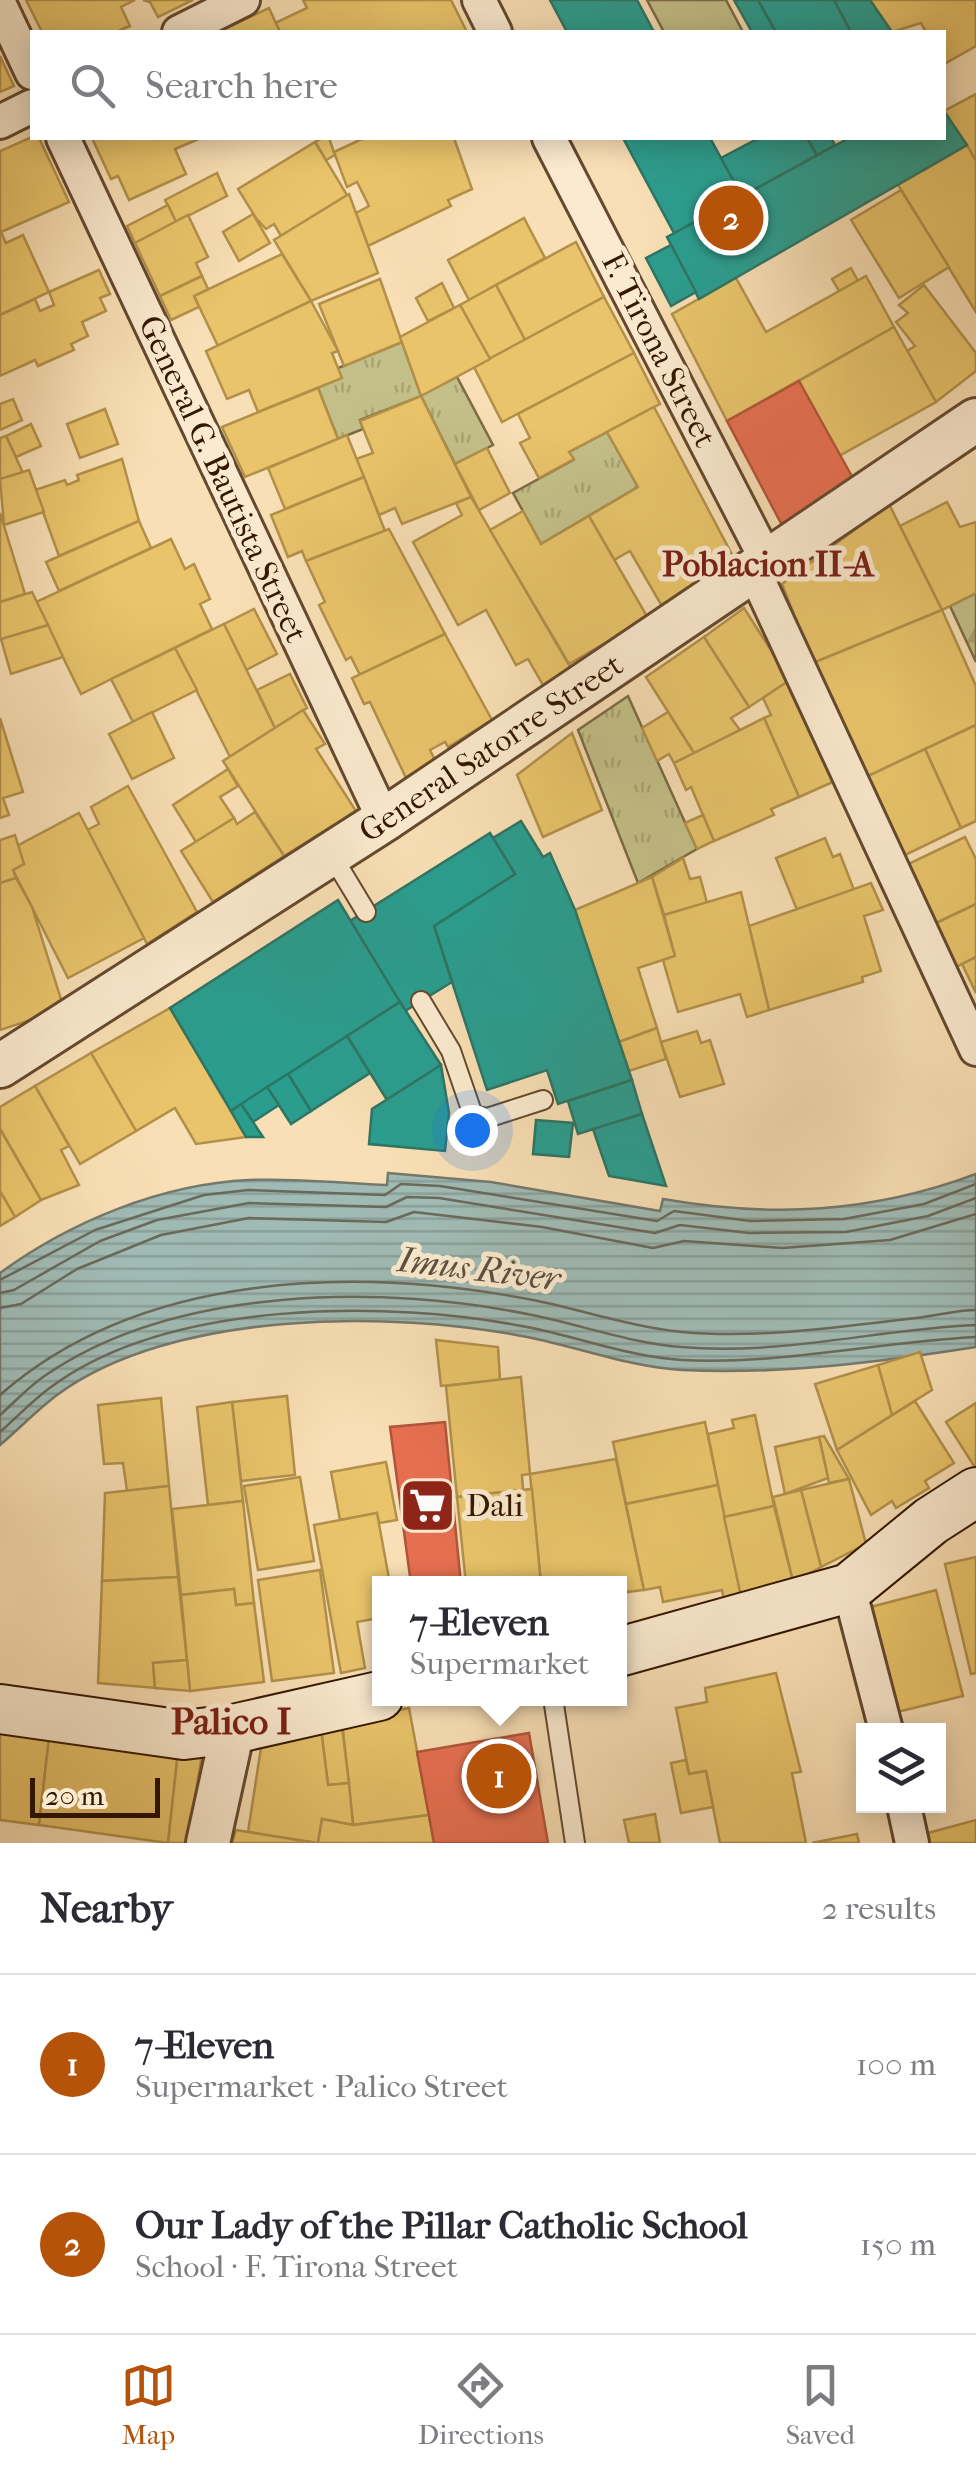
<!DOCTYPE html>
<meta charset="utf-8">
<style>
body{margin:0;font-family:"IM FELL French Canon",serif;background:#f7f7f7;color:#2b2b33}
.controls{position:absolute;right:30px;bottom:30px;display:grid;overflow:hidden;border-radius:0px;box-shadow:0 5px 25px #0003}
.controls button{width:90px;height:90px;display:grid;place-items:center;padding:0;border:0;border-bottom:2px solid #e1e1e2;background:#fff;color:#2b2b33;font:50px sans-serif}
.scale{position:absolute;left:30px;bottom:25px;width:130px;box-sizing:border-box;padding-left:10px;border:5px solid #331701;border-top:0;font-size:28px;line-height:35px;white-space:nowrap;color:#331701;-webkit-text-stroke:8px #fbeacf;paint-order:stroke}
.you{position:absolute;left:472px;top:1130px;width:35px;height:35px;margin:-25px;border:8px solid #fff;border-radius:50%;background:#1a73e8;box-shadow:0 0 0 15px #1a73e833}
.badge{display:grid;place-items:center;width:65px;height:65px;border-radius:50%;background:#b45309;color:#fff;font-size:32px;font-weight:700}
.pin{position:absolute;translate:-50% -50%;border:5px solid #fff;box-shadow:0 2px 10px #0006}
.popup{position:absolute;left:372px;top:1576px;width:255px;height:130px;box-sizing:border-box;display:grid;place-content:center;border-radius:0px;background:#fff;filter:drop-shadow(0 2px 8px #0005);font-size:32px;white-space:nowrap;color:#7c7c81}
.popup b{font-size:38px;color:#2b2b33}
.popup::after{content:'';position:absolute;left:50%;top:100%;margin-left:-20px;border:20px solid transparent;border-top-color:#fff}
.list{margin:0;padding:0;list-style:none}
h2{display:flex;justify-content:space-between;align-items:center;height:130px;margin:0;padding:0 40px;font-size:42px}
h2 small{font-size:32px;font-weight:400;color:#7c7c81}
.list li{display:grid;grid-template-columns:65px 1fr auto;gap:30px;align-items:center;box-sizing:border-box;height:180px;padding:0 40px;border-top:2px solid #e1e1e2}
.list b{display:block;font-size:38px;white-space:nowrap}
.list p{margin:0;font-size:32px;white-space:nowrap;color:#7c7c81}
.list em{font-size:32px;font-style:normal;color:#7c7c81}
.icon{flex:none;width:55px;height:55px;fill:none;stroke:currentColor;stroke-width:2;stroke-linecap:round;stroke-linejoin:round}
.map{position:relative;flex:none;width:976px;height:1843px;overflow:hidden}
.search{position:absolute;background:#fff;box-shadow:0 5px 25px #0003;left:30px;right:30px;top:30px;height:110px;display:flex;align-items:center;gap:25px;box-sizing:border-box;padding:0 35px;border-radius:0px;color:#7c7c81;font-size:38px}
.sheet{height:490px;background:#fff}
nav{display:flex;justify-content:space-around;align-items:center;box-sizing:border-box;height:140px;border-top:2px solid #e1e1e2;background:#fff;font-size:28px;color:#7c7c81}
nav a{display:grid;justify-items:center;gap:5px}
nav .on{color:#b45309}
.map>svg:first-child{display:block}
</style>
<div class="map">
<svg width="976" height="1843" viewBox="0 0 976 1843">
<defs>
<pattern id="grass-tufts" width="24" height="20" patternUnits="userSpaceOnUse" patternTransform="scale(2.5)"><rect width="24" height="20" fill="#c4c089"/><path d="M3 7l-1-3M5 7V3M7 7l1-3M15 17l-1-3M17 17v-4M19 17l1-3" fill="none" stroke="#a9a474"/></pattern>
<pattern id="forest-firs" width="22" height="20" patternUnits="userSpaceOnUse" patternTransform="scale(2.5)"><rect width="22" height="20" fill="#c4c089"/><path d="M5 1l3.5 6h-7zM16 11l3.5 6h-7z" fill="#a9a474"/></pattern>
<pattern id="water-rules" width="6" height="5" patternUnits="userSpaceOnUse" patternTransform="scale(2.5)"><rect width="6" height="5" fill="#a0bbb5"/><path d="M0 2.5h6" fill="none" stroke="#8aa09a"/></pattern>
</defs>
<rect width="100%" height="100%" fill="#f9dfb5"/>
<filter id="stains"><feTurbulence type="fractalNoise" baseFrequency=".002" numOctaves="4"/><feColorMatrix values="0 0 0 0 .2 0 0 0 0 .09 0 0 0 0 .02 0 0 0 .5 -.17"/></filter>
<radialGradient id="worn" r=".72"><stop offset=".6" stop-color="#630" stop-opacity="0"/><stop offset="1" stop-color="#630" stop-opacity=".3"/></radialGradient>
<!-- grass -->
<g fill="url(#grass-tufts)" stroke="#7c6c45" stroke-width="2.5">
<polygon points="402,342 421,395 457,377 493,445 455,464 421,396 360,420 363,429 338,439 318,388 338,368"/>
<polygon points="607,432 638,487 541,544 513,493 573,460 569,452"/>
<polygon points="628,696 697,849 638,883 578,730"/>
</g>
<!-- forest -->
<polygon fill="url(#forest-firs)" stroke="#7c6c45" stroke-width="2.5" points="976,593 976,662 950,606"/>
<!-- garden -->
<polygon fill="#c4c089" stroke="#7c6c45" stroke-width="2.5" points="647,0 726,0 743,32 664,32"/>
<!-- water -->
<path fill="url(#water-rules)" stroke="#74796d" stroke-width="2.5" d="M 388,1173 L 491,1182 L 660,1211 L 663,1199 C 772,1218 872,1213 976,1174 L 976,1347 C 880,1362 780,1375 682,1370 C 629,1367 578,1347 527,1337 C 391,1310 172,1310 57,1395 C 37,1410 19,1429 0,1445 L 0,1273 C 70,1222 161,1184 249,1180 C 294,1178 341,1183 387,1185 Z"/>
<!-- homes -->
<g fill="#e9c46a" stroke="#b2904a" stroke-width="2.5">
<polygon points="26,0 135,0 121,7 130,26 116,32 42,32"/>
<polygon points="143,0 193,0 158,17 150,2"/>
<polygon points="303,0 451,0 467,32 280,32 275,23 307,8"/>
<polygon points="870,0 976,0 976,46 944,64 944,32 926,32 921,23 892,32"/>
<polygon points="269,8 280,32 218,32"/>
<polygon points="0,56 14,86 0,92"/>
<polygon points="976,94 976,161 944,111"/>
<polygon points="32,137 39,138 69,202 1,232 6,243 23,235 49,292 0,315 0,151"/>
<polygon points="92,138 201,138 175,149 186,174 129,200 118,176 111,179"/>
<polygon points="323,138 329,138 335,155 326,160 315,142"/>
<polygon points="364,138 454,138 472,189 448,200 451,206 368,246 356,213 369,206 357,182 347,187 334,152"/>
<polygon points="315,142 347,195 281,236 274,224 266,229 256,218 238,189"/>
<polygon points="967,145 976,161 976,312 898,185"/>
<polygon points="217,173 227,196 176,222 165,200"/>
<polygon points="901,190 949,267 899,298 851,220"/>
<polygon points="349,194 378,273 311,301 274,240"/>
<polygon points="168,205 176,222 135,243 127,226"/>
<polygon points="253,214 270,243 239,261 223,232"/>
<polygon points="188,215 208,257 196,263 202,276 160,296 135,243"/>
<polygon points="524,218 545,258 469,300 448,260"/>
<polygon points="576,242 604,297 525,340 496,285"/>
<polygon points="282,254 311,301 218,346 194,296"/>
<polygon points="851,268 858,281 839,291 832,279"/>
<polygon points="99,270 110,294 100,298 106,311 82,322 88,336 71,344 74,350 38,366 35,360 0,376 0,315 35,299 40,311 54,305 49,292"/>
<polygon points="202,276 208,289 194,296 199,307 171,320 160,296"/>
<polygon points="866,276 894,327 727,421 672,314 736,278 766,332"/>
<polygon points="380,279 402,342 344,366 319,304"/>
<polygon points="442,283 454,308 428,321 416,298"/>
<polygon points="496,285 525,340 490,359 460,305"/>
<polygon points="924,285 976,353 976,371 936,402 907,351 915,346 896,322 908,313 899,305"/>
<polygon points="604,297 634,353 502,422 474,367"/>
<polygon points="311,301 338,351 332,353 342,378 258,412 249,390 227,399 206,351"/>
<polygon points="460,305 490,359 421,396 400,337"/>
<polygon points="894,327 936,402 839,456 799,381"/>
<polygon points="634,353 660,404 569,452 574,459 539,478 520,443 530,438 518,414"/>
<polygon points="318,388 338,439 245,477 222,427"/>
<polygon points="421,396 471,497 402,524 395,508 379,515 356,459 373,453 360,421"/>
<polygon points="13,399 22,420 0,430 0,404"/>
<polygon points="654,407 736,562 663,608 630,551 614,560 589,516 638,487 607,432"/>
<polygon points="105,409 118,444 80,458 67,424"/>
<polygon points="31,424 41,446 16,457 6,436"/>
<polygon points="347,435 364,477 285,509 268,468"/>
<polygon points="6,436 23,473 0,479 0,438"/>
<polygon points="487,448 510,493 479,510 455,464"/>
<polygon points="122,459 139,521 59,556 35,490 65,480 67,485 79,480 77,475"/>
<polygon points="29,470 44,512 4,525 0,479"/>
<polygon points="364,477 385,531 306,561 302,551 288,557 271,515"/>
<polygon points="471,497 572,670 543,685 528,659 516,665 486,610 458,625 413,542 462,515 456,503"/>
<polygon points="947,502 960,527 976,522 976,593 942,610 900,526"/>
<polygon points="889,504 942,610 813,663 782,584"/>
<polygon points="523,511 541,544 589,516 648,618 569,664 490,530"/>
<polygon points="0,513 25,594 0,602"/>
<polygon points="139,521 151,548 59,591 46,562"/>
<polygon points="389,529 445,634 360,675 351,657 346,660 319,605 325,602 306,561"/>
<polygon points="171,539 185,569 194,564 210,599 200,604 212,629 81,694 36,602"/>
<polygon points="32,592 48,625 0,640 0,602"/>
<polygon points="744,608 790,680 749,707 704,637"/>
<polygon points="254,609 277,654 246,670 224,624"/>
<polygon points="942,610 976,686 976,725 864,778 813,663"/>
<polygon points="224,624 275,728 230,757 175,648"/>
<polygon points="48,625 63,657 11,674 1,639"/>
<polygon points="445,634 492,720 448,747 445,742 430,750 435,760 406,778 370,702 364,704 352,678"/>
<polygon points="704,637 749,707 731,718 740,730 694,753 646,677"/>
<polygon points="175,648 197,690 133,722 111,679"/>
<polygon points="290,674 307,708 275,728 257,690"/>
<polygon points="790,680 835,781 799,797 764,718 771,715 763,698"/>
<polygon points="303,710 325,744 316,749 356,811 284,856 223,761"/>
<polygon points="152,712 174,758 132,779 109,734"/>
<polygon points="668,712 694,753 674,763 669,754 657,761 642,728"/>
<polygon points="0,718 23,792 3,798 9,815 0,818"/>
<polygon points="764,718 799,797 771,809 774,815 714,841 691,787 686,790 674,763"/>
<polygon points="976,725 976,821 961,828 925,749"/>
<polygon points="572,733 602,810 543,837 517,775"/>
<polygon points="925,749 961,828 901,857 864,778"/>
<polygon points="228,769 238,786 220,797 234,818 196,842 173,805"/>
<polygon points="128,786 197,912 147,944 87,830 99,824 91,807"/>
<polygon points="255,812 284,856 213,902 181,851 234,818 237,824"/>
<polygon points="79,813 144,938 68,978 13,870 24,864 15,847"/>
<polygon points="703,815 714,841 697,849 685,823"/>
<polygon points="15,835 24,864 13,870 16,878 0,883 0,840"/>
<polygon points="965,837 976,859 976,904 932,925 904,866"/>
<polygon points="825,838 833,857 840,854 854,890 797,910 776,858"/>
<polygon points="683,858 690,879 700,877 707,903 664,915 652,877"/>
<polygon points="652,877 675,956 638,968 657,1028 619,1042 575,910"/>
<polygon points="16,878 32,907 64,1009 0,1030 0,883"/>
<polygon points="871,883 883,910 864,916 881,971 862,977 863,982 769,1010 749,926"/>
<polygon points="741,892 769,1010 747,1017 740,994 678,1012 663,960 675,956 664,915"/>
<polygon points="976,904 976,957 952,969 932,925"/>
<polygon points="976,957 976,993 962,964"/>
<polygon points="170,1008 231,1111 246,1137 196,1144 175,1108 136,1131 91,1053"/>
<polygon points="657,1028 666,1059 629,1071 619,1042"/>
<polygon points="697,1031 701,1043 710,1040 724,1084 680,1097 661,1042"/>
<polygon points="91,1053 136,1131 80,1164 35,1086"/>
<polygon points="35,1086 69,1146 61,1150 79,1185 41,1200 0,1129 0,1107"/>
<polygon points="0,1129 41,1200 15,1217 0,1191"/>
<polygon points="0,1191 15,1217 0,1226"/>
<polygon points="436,1340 498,1347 500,1380 441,1386"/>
<polygon points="920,1352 932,1390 892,1415 878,1365"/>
<polygon points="878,1365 892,1415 837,1450 815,1384"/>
<polygon points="521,1377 530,1474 522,1475 523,1490 457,1497 446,1386"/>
<polygon points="287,1396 295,1475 241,1481 232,1402"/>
<polygon points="161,1398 169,1486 127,1491 123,1463 104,1464 98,1405"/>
<polygon points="915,1401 954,1463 925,1481 929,1488 896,1508 892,1501 871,1515 837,1450"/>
<polygon points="232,1402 243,1501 208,1505 197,1407"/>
<polygon points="976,1403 976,1465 974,1466 946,1422"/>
<polygon points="755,1415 774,1506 724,1517 708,1434 734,1428 732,1420"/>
<polygon points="705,1422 718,1485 626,1504 613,1442"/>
<polygon points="824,1436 849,1479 829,1483 819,1437"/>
<polygon points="819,1437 828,1478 785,1494 775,1447"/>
<polygon points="616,1459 644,1590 619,1593 619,1584 541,1584 530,1474"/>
<polygon points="386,1462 397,1520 379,1523 377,1513 340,1520 331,1472"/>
<polygon points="300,1477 314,1561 258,1570 244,1486"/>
<polygon points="849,1479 866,1544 821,1567 801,1490"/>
<polygon points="718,1485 741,1596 724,1600 722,1590 663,1602 660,1587 644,1590 626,1504"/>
<polygon points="169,1486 178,1577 102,1581 105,1493"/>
<polygon points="532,1489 541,1584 466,1584 457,1497"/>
<polygon points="801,1490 821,1567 793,1582 773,1497"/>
<polygon points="243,1501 254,1603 236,1605 234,1589 181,1595 172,1509"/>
<polygon points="774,1506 793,1582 741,1596 724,1517"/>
<polygon points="377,1513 390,1584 379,1584 379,1618 357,1622 365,1668 341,1673 314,1525"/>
<polygon points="976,1557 976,1673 971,1674 945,1564"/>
<polygon points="320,1570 334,1673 272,1681 258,1580"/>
<polygon points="178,1577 187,1660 153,1663 155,1688 98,1683 102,1581"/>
<polygon points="234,1589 236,1605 254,1603 264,1682 190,1691 181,1595"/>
<polygon points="936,1590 963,1696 889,1714 863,1609"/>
<polygon points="187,1660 190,1691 155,1688 153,1663"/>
<polygon points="776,1673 801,1772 792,1773 806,1843 720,1843 706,1771 689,1774 676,1708 707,1702 705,1688"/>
<polygon points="409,1708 429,1815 353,1825 342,1721"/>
<polygon points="342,1727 349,1783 328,1785 321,1729"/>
<polygon points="321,1729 328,1785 349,1783 353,1825 322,1819 318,1843 248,1832 263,1735"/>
<polygon points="0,1732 49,1738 39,1825 0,1820"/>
<polygon points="49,1738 178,1752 168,1843 39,1825"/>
<polygon points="178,1752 202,1754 188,1843 168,1843"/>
<polygon points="686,1760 689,1774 706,1771 713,1807 681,1813 671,1763"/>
<polygon points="655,1814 660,1843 629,1843 624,1820"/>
<polygon points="429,1815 434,1843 318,1843 322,1819 353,1825"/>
<polygon points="976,1820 976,1843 930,1843 928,1833"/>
<polygon points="236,1830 248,1832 316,1843 232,1843"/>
<polygon points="857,1834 859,1843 812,1843"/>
</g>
<!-- shops -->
<g fill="#e76f51" stroke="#b15539" stroke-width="2.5">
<polygon points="799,381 854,480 784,529 727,421"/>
<polygon points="445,1422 461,1584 411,1584 390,1427"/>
<polygon points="529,1733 548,1843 434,1843 417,1752"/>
</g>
<!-- schools -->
<g fill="#2a9d8f" stroke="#2d7564" stroke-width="2.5">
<polygon points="550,0 637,0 654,32 567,32"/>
<polygon points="734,0 758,0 776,32 752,32"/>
<polygon points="758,0 834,0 851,32 776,32"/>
<polygon points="834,0 870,0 892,32 851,32"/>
<polygon points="944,111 967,145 699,299 667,237 849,138 944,138"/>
<polygon points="623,138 710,138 742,196 674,233"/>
<polygon points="759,138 807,138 817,155 742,196 721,158"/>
<polygon points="807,138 831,138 835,145 817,155"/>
<polygon points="671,245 696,292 671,306 646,258"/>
<polygon points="521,821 543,857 550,853 575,910 632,1080 558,1104 547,1070 487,1090 434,926 515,874 493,838"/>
<polygon points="490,833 515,874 434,926 452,982 405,1011 350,921"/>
<polygon points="338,900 400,1002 231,1111 170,1008"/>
<polygon points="400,1002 441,1065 387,1100 347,1036"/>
<polygon points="347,1036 370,1073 311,1111 288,1074"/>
<polygon points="441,1065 449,1113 445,1151 369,1144 372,1109"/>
<polygon points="288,1074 311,1111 291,1124 267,1087"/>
<polygon points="632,1080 642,1114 578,1134 568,1101"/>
<polygon points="267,1087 279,1105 253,1122 241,1104"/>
<polygon points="241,1104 263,1137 246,1137 231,1111"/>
<polygon points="642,1114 666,1186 609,1176 593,1129"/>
<polygon points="536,1120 573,1123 569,1157 533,1154"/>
</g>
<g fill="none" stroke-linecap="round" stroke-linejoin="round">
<!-- shore -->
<g stroke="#6a695b" stroke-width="2.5">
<polyline points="0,1280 95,1230 204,1195 248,1190 385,1195 401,1184 440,1186 657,1221 674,1211 750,1221 844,1219 924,1204 976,1184"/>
<polyline points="0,1293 14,1290 100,1241 157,1220 249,1203 386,1207 407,1197 439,1198 655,1233 680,1225 749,1233 846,1232 928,1216 976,1198"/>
<polyline points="0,1308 21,1304 77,1269 161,1235 249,1218 386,1222 414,1212 542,1227 653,1248 684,1241 782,1248 890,1240 976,1214"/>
<path d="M 0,1395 C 141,1271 357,1266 533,1300 C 583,1310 631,1327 682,1332 C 758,1339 840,1327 916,1318 C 936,1316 956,1310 976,1310"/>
<path d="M 0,1415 C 15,1402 29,1386 46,1375 C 176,1286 383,1284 532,1315 C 582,1325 630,1343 681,1347 C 780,1356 878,1329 976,1325"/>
<path d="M 0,1432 C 17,1417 33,1400 51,1387 C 170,1299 389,1300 527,1327 C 579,1337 630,1357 682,1360 C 782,1365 878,1342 976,1337"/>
</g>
<defs>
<g id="service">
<polyline points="331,854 366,912"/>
<polyline points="421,1001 451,1051 473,1115 487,1118 543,1100"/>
<polyline points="553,1698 575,1843"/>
</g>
<g id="minor">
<polyline points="479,0 495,32"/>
<polyline points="0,5 32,73"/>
<polyline points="179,32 243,0"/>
<polyline points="0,122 32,106"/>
<polyline points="63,138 384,820"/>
<polyline points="549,138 768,563"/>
<polyline points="755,573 976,1049"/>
<polyline points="849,1588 886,1730"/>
<polyline points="904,1806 912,1843"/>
</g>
<g id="tertiary">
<polyline points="0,1066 384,820 976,420"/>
<polyline points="208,1843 233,1729"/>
</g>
<g id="secondary">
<polyline points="619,1652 849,1588 931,1521 976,1492"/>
<polyline points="0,1709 184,1735 233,1729 379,1696"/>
</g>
</defs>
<!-- service casing -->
<use href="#service" stroke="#64492e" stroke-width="22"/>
<!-- minor casing -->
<use href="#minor" stroke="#64492e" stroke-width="38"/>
<!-- tertiary casing -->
<use href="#tertiary" stroke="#64492e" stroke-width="48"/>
<!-- secondary casing -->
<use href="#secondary" stroke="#331701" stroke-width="52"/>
<!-- service -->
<use href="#service" stroke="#fbeacf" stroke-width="18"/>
<!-- minor -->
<use href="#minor" stroke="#fbeacf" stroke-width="32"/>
<!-- tertiary -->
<use href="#tertiary" stroke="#fbeacf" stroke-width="42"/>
<!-- secondary -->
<use href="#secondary" stroke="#fbeacf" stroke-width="48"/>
</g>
<!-- icons -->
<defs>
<symbol id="supermarket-square" viewBox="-11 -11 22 22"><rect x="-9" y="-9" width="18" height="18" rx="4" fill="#8f2418" stroke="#fbeacf"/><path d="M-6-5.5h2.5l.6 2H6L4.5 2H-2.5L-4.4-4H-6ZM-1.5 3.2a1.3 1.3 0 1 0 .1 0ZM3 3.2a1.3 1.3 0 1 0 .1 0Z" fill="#fff"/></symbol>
</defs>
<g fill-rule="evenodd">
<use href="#supermarket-square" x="396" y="1474" width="63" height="63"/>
</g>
<g text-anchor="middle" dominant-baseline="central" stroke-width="10" stroke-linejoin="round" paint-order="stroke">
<!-- street labels -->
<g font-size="32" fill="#331701" stroke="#fbeacf">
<text transform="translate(659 350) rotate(63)">F. Tirona Street</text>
<text transform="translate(223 479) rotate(65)">General G. Bautista Street</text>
<text transform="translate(491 748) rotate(-34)">General Satorre Street</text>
</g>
<!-- poi labels -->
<g font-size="32" fill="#331701" stroke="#fbeacf" text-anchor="start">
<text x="466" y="1505">Dali</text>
</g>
<!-- neighbourhood labels -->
<g font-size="35" font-weight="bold" fill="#7a1f14" stroke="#fbeacf">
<text x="768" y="564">Poblacion II-A</text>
</g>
<!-- water labels -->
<g font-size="35" font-style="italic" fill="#595040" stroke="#fbeacf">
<text transform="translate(479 1269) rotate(7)">Imus River</text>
</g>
<!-- quarter labels -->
<g font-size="38" font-weight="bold" fill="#7a1f14" stroke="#fbeacf">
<text x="231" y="1721">Palico I</text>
</g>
</g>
<rect width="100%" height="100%" filter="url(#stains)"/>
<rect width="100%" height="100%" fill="url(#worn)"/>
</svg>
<div class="controls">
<button><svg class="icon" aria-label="layers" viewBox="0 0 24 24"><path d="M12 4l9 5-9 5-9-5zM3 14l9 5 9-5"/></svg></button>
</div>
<div class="scale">20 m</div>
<div class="you"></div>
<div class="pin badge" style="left:499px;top:1776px">1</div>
<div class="popup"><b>7-Eleven</b>Supermarket</div>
<div class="pin badge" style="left:731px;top:218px">2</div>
<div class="search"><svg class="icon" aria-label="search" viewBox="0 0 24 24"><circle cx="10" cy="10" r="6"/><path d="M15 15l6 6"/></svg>Search here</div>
</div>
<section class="sheet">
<h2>Nearby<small>2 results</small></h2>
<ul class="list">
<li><span class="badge">1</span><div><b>7-Eleven</b><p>Supermarket · Palico Street</p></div><em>100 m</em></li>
<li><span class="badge">2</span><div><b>Our Lady of the Pillar Catholic School</b><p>School · F. Tirona Street</p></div><em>150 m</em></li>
</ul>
</section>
<nav>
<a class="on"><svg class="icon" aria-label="map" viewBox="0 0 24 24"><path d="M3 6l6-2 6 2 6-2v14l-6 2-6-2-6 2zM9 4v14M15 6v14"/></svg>Map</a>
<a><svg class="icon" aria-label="directions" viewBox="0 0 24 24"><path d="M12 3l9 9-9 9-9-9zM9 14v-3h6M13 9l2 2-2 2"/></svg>Directions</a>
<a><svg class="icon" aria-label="saved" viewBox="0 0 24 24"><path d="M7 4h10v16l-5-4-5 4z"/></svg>Saved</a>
</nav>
